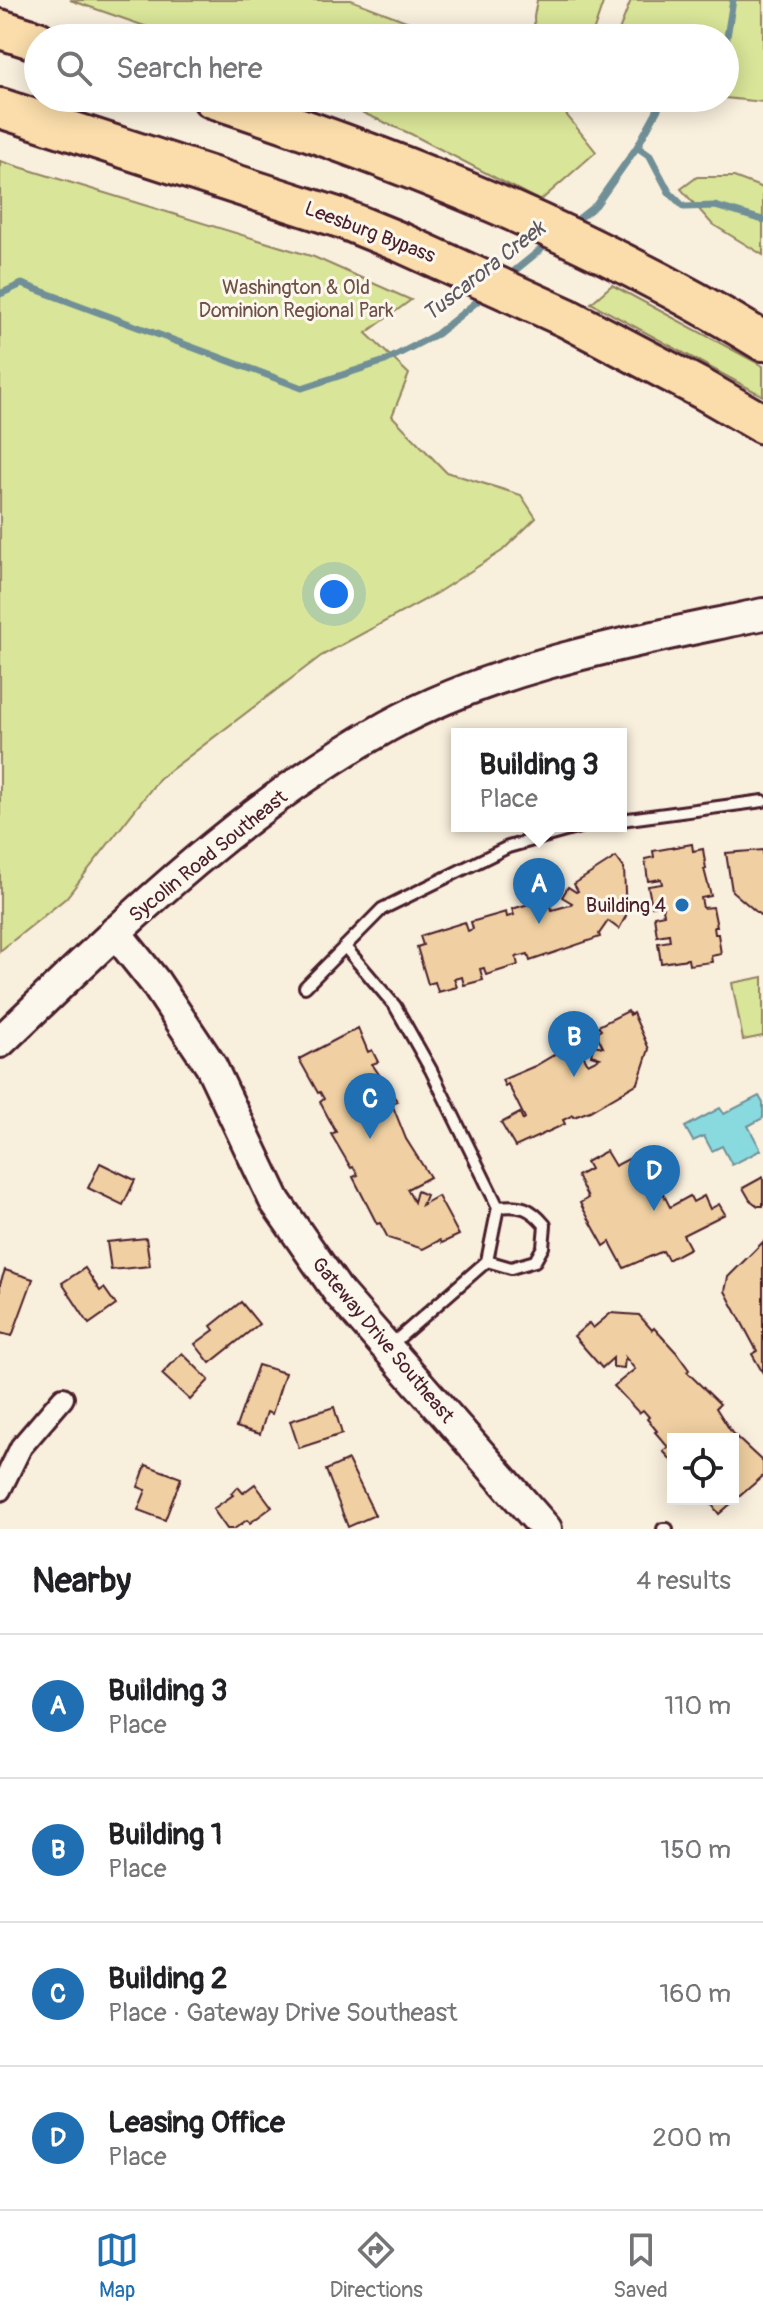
<!DOCTYPE html>
<meta charset="utf-8">
<style>
body{margin:0;font-family:Pangolin,sans-serif;background:#f6f6f6;color:#202124}
.controls{position:absolute;right:24px;bottom:24px;display:grid;overflow:hidden;border-radius:0px;box-shadow:0 4px 20px #0003}
.controls button{width:72px;height:72px;display:grid;place-items:center;padding:0;border:0;border-bottom:2px solid #e0e0e0;background:#fff;color:#202124;font:40px sans-serif}
.you{position:absolute;left:334px;top:594px;width:28px;height:28px;margin:-20px;border:6px solid #fff;border-radius:50%;background:#1a73e8;box-shadow:0 0 0 12px #1a73e833}
.badge{display:grid;place-items:center;width:52px;height:52px;border-radius:50%;background:#1f6fb2;color:#fff;font-size:26px;font-weight:700}
.pin{position:absolute;translate:-50% -66px;filter:drop-shadow(0 2px 4px #0008)}
.pin::after{content:'';position:absolute;top:42px;width:28px;height:24px;background:inherit;clip-path:polygon(0 0,100% 0,50% 100%)}
.popup{position:absolute;left:451px;top:728px;width:176px;height:104px;box-sizing:border-box;display:grid;place-content:center;border-radius:0px;background:#fff;filter:drop-shadow(0 2px 6px #0005);font-size:26px;white-space:nowrap;color:#757577}
.popup b{font-size:30px;color:#202124}
.popup::after{content:'';position:absolute;left:50%;top:100%;margin-left:-16px;border:16px solid transparent;border-top-color:#fff}
.list{margin:0;padding:0;list-style:none}
h2{display:flex;justify-content:space-between;align-items:center;height:104px;margin:0;padding:0 32px;font-size:34px}
h2 small{font-size:26px;font-weight:400;color:#757577}
.list li{display:grid;grid-template-columns:52px 1fr auto;gap:24px;align-items:center;box-sizing:border-box;height:144px;padding:0 32px;border-top:2px solid #e0e0e0}
.list b{display:block;font-size:30px;white-space:nowrap}
.list p{margin:0;font-size:26px;white-space:nowrap;color:#757577}
.list em{font-size:26px;font-style:normal;color:#757577}
.icon{flex:none;width:44px;height:44px;fill:none;stroke:currentColor;stroke-width:2;stroke-linecap:round;stroke-linejoin:round}
.map{position:relative;flex:none;width:763px;height:1529px;overflow:hidden}
.search{position:absolute;background:#fff;box-shadow:0 4px 20px #0003;left:24px;right:24px;top:24px;height:88px;display:flex;align-items:center;gap:20px;box-sizing:border-box;padding:0 28px;border-radius:44px;color:#757577;font-size:30px}
.sheet{height:680px;background:#fff}
nav{display:flex;justify-content:space-around;align-items:center;box-sizing:border-box;height:112px;border-top:2px solid #e0e0e0;background:#fff;font-size:22px;color:#757577}
nav a{display:grid;justify-items:center;gap:4px}
nav .on{color:#1f6fb2}
.map>svg:first-child{display:block}
</style>
<div class="map">
<svg width="763" height="1529" viewBox="0 0 763 1529">
<rect width="100%" height="100%" fill="#f9efdd"/>
<filter id="ink" filterUnits="userSpaceOnUse"><feTurbulence type="fractalNoise" baseFrequency=".0125" numOctaves="2"/><feDisplacementMap in="SourceGraphic" scale="16" xChannelSelector="R" yChannelSelector="G"/><feConvolveMatrix kernelMatrix="1 2 1 2 8 2 1 2 1" color-interpolation-filters="sRGB"/></filter>
<g filter="url(#ink)">
<!-- green -->
<g fill="#d9e598" stroke="#928262" stroke-width="2">
<polygon points="70,0 351,0 451,38 179,38"/>
<polygon points="537,0 604,0 591,38 535,38 534,17"/>
<polygon points="631,0 763,0 763,102 725,98 725,38 616,38"/>
<polygon points="329,98 553,98 596,152 540,201 411,134"/>
<polygon points="0,161 314,257 411,300 366,333 409,374 392,416 446,472 521,495 536,518 502,551 432,596 321,656 159,779 66,898 0,951"/>
<polygon points="697,177 734,177 763,188 763,255 712,224 681,189"/>
<polygon points="612,285 763,366 763,396 591,303"/>
<polygon points="763,977 763,1036 743,1040 732,983"/>
</g>
<!-- water -->
<polygon fill="#88dadf" stroke="#6f8f97" stroke-width="2" points="759,1096 763,1103 763,1118 748,1126 761,1150 732,1165 722,1146 712,1151 704,1136 693,1141 685,1127 720,1108 724,1114"/>
<g fill="none" stroke-linecap="round" stroke-linejoin="round">
<!-- stream -->
<g stroke="#6f8f97" stroke-width="7">
<polyline points="725,49 733,0"/>
<polyline points="637,147 650,156 669,192 684,207 715,206 763,220"/>
<polyline points="572,224 596,205 637,147 664,98"/>
<polyline points="507,277 550,242"/>
<polyline points="0,294 22,284 302,388 385,361 437,334 485,295"/>
</g>
</g>
<!-- building -->
<g fill="#f0d0a2" stroke="#4a1f2b" stroke-width="2">
<polygon points="692,844 693,851 703,849 706,869 704,869 711,896 701,898 703,908 713,907 717,927 714,927 715,934 718,934 721,954 711,956 712,962 689,965 688,959 661,963 658,943 670,941 669,934 657,936 654,916 664,914 662,904 652,906 648,886 662,884 661,879 648,881 645,859 654,857 653,851"/>
<polygon points="763,850 763,915 760,915 732,891 726,853"/>
<polygon points="616,857 624,868 626,916 619,929 608,921 599,934 600,937 530,961 528,954 516,957 518,965 486,975 484,968 480,969 483,980 464,985 462,977 454,979 457,987 438,992 435,982 428,984 417,947 423,945 420,936 465,922 468,931 473,929 471,922 506,912 507,917 514,915 512,909 549,898 552,910 570,905 572,903 562,897 568,887 576,892 578,891 574,884"/>
<polygon points="628,1011 630,1015 633,1013 649,1049 638,1083 590,1111 574,1117 573,1115 563,1120 565,1124 515,1147 501,1123 520,1113 523,1120 525,1118 508,1084 505,1086 502,1080 535,1066 576,1042 588,1064 600,1058 591,1055 594,1045 603,1047 596,1033 601,1030 598,1026"/>
<polygon points="358,1028 368,1052 372,1050 378,1062 372,1064 397,1101 392,1104 406,1139 430,1177 407,1189 414,1202 417,1191 426,1195 422,1205 438,1196 459,1235 442,1243 440,1240 423,1249 388,1238 380,1223 377,1224 353,1177 358,1175 353,1167 351,1168 331,1134 336,1132 320,1102 324,1099 320,1092 318,1093 299,1059"/>
<polygon points="606,1151 615,1166 642,1152 670,1207 690,1196 693,1202 704,1196 710,1209 719,1204 725,1214 683,1235 690,1248 668,1260 663,1251 624,1268 610,1242 604,1246 580,1203 588,1198 577,1176 590,1169 586,1162"/>
<polygon points="100,1163 135,1180 123,1205 88,1188"/>
<polygon points="763,1177 763,1206 758,1206 750,1200 743,1188"/>
<polygon points="146,1238 150,1266 111,1270 107,1242"/>
<polygon points="763,1242 763,1373 752,1354 757,1351 725,1291 728,1277"/>
<polygon points="85,1268 100,1291 104,1288 116,1305 89,1324 62,1283"/>
<polygon points="5,1270 33,1279 12,1336 0,1333 0,1284"/>
<polygon points="241,1302 259,1324 210,1363 195,1344 214,1330 211,1326"/>
<polygon points="611,1313 639,1315 652,1330 654,1328 676,1352 689,1370 687,1372 720,1404 716,1408 732,1433 763,1462 763,1476 719,1514 709,1501 710,1499 733,1499 733,1439 673,1439 673,1462 663,1451 668,1447 655,1432 657,1431 647,1419 649,1417 643,1410 639,1413 614,1386 635,1369 625,1357 624,1368 613,1367 613,1358 602,1368 574,1336 589,1323 593,1328"/>
<polygon points="182,1353 209,1380 190,1400 162,1374"/>
<polygon points="258,1365 285,1373 272,1414 267,1412 260,1434 236,1427"/>
<polygon points="334,1407 342,1434 299,1448 290,1421"/>
<polygon points="348,1460 375,1515 348,1527 326,1470"/>
<polygon points="146,1465 181,1478 165,1520 138,1510 146,1490 138,1487"/>
<polygon points="255,1484 272,1507 250,1523 247,1520 234,1529 227,1529 213,1509 233,1495 231,1493 238,1487 243,1493"/>
</g>
<g fill="none" stroke-linecap="round" stroke-linejoin="round">
<defs>
<g id="lane">
<polyline points="621,820 763,801"/>
<polyline points="345,947 395,1006 431,1070 498,1207 487,1261 391,1345"/>
<polyline points="305,987 382,909 508,847 583,826"/>
<path d="M 487,1261 L 511,1268 L 535,1261 L 543,1247 L 545,1225 C 531,1208 521,1204 498,1207"/>
<polyline points="663,1529 667,1529"/>
</g>
<polyline id="street" points="0,1490 21,1447 63,1398"/>
<g id="secondary">
<polyline points="115,932 155,982 211,1066 275,1201 339,1293 546,1529"/>
<path d="M 0,1042 C 120,927 241,807 388,726 C 503,663 637,641 763,614"/>
</g>
<g id="highway">
<polyline points="0,29 38,41"/>
<path d="M 212,98 C 402,160 592,236 763,341"/>
<polyline points="0,108 343,219 402,243 567,318 704,390 763,424"/>
</g>
</defs>
<!-- lane casing -->
<use href="#lane" stroke="#4a1f2b" stroke-width="16"/>
<!-- street casing -->
<use href="#street" stroke="#4a1f2b" stroke-width="26"/>
<!-- secondary casing -->
<use href="#secondary" stroke="#4a1f2b" stroke-width="36"/>
<!-- highway casing -->
<use href="#highway" stroke="#4a1f2b" stroke-width="44"/>
<!-- lane -->
<use href="#lane" stroke="#fbf7ec" stroke-width="10"/>
<!-- street -->
<use href="#street" stroke="#fbf7ec" stroke-width="20"/>
<!-- secondary -->
<use href="#secondary" stroke="#fbf7ec" stroke-width="30"/>
<!-- highway -->
<use href="#highway" stroke="#faddab" stroke-width="38"/>
</g>
</g>
<!-- markers -->
<circle fill="#1f6fb2" stroke="#fbf7ec" stroke-width="3" cx="682" cy="905" r="8"/>
<g text-anchor="middle" dominant-baseline="central" stroke-width="6" stroke-linejoin="round" paint-order="stroke">
<!-- street labels -->
<g font-size="20" fill="#4a1f2b" stroke="#fbf7ec">
<text transform="translate(370 232) rotate(21)">Leesburg Bypass</text>
<text transform="translate(208 856) rotate(-39)">Sycolin Road Southeast</text>
<text transform="translate(383 1340) rotate(50)">Gateway Drive Southeast</text>
</g>
<!-- park labels -->
<g font-size="20" fill="#6e5046" stroke="#fbf7ec">
<text x="296" y="287">Washington &amp; Old<tspan x="296" dy="23">Dominion Regional Park</tspan></text>
</g>
<!-- poi labels -->
<g font-size="20" fill="#4a1f2b" stroke="#fbf7ec" text-anchor="end">
<text x="666" y="905">Building 4</text>
</g>
<!-- water labels -->
<g font-size="22" font-style="italic" fill="#5d5761" stroke="#fbf7ec">
<text transform="translate(484 271) rotate(-38)">Tuscarora Creek</text>
</g>
</g>
</svg>
<div class="controls">
<button><svg class="icon" aria-label="locate" viewBox="0 0 24 24"><circle cx="12" cy="12" r="6"/><path d="M12 2v4M12 18v4M2 12h4M18 12h4"/></svg></button>
</div>
<div class="you"></div>
<div class="pin badge" style="left:539px;top:924px">A</div>
<div class="popup"><b>Building 3</b>Place</div>
<div class="pin badge" style="left:574px;top:1077px">B</div>
<div class="pin badge" style="left:370px;top:1139px">C</div>
<div class="pin badge" style="left:654px;top:1211px">D</div>
<div class="search"><svg class="icon" aria-label="search" viewBox="0 0 24 24"><circle cx="10" cy="10" r="6"/><path d="M15 15l6 6"/></svg>Search here</div>
</div>
<section class="sheet">
<h2>Nearby<small>4 results</small></h2>
<ul class="list">
<li><span class="badge">A</span><div><b>Building 3</b><p>Place</p></div><em>110 m</em></li>
<li><span class="badge">B</span><div><b>Building 1</b><p>Place</p></div><em>150 m</em></li>
<li><span class="badge">C</span><div><b>Building 2</b><p>Place · Gateway Drive Southeast</p></div><em>160 m</em></li>
<li><span class="badge">D</span><div><b>Leasing Office</b><p>Place</p></div><em>200 m</em></li>
</ul>
</section>
<nav>
<a class="on"><svg class="icon" aria-label="map" viewBox="0 0 24 24"><path d="M3 6l6-2 6 2 6-2v14l-6 2-6-2-6 2zM9 4v14M15 6v14"/></svg>Map</a>
<a><svg class="icon" aria-label="directions" viewBox="0 0 24 24"><path d="M12 3l9 9-9 9-9-9zM9 14v-3h6M13 9l2 2-2 2"/></svg>Directions</a>
<a><svg class="icon" aria-label="saved" viewBox="0 0 24 24"><path d="M7 4h10v16l-5-4-5 4z"/></svg>Saved</a>
</nav>
